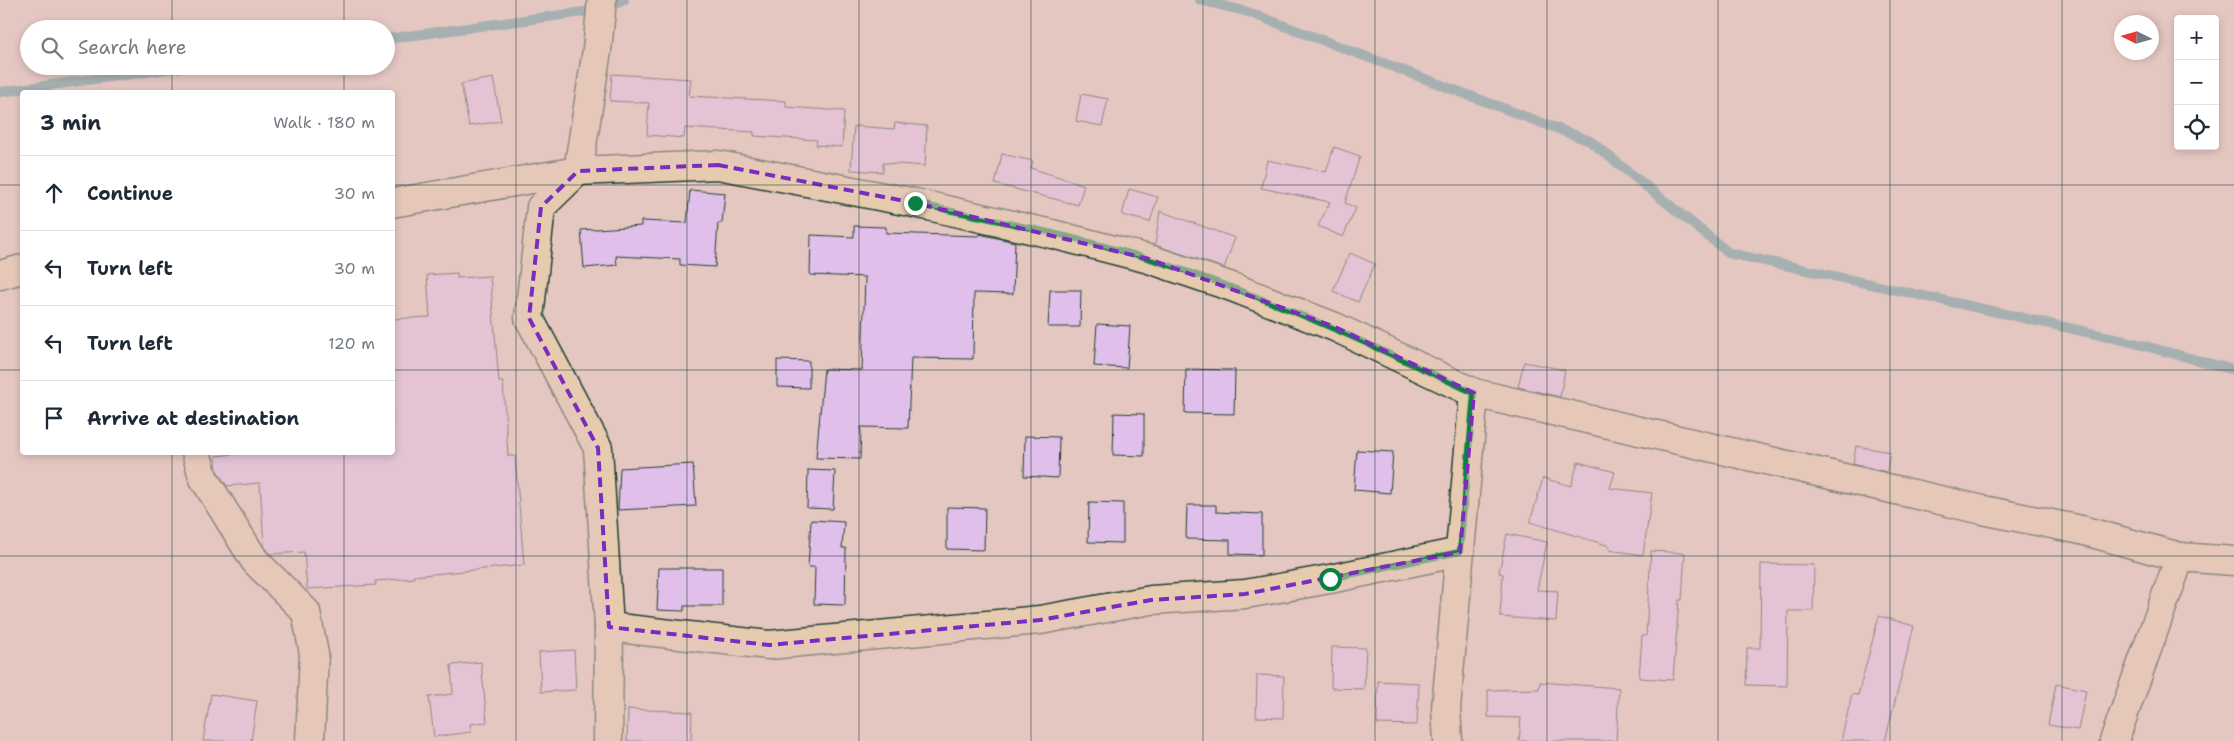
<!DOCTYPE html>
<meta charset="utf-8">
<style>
body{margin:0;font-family:"Shantell Sans",sans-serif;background:#f2f2f3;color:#1f2937}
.controls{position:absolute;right:15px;top:15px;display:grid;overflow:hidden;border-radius:5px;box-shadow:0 2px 8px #0003}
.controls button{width:45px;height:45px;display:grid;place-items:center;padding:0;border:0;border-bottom:1px solid #e0e1e3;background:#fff;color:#1f2937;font:25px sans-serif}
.compass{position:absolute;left:2114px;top:15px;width:45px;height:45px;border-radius:50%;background:#fff;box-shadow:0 2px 8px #0003;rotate:275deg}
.stop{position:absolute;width:15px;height:15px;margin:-11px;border:4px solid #0b8043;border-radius:50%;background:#fff}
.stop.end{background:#0b8043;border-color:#fff;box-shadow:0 1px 5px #0008}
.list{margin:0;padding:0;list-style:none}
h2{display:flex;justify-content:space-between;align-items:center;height:65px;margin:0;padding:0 20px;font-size:21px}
h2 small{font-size:16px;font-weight:400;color:#747a83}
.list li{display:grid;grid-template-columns:32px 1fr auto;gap:15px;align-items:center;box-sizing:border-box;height:75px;padding:0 20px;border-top:1px solid #e0e1e3}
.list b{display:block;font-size:19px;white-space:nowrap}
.list em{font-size:16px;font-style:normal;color:#747a83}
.icon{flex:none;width:28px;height:28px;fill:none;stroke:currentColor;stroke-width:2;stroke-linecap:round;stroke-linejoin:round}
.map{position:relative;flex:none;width:2234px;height:741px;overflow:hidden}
.search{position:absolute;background:#fff;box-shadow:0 2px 8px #0003;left:20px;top:20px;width:375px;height:55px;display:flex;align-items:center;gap:12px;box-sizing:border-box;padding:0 18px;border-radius:28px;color:#747a83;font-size:19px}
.panel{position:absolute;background:#fff;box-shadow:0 2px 8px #0003;left:20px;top:90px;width:375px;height:365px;border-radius:5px}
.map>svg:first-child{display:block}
</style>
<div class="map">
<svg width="2234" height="741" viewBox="0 0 2234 741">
<rect width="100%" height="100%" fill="#e5c7c1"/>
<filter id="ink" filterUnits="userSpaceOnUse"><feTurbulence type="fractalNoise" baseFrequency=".02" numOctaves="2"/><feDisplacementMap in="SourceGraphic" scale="10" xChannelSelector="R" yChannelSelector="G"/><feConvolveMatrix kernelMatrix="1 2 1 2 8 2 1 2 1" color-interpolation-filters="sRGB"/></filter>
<g filter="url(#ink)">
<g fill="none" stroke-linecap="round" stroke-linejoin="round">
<!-- stream -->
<g stroke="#5c969d" stroke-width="10">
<polyline points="1200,0 1248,12 1590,141 1729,253 2123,340 2234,370"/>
<polyline points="386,39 605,9 624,0"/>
<polyline points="0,92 190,66"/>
</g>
</g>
<!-- building -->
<g fill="#e0bfeb" stroke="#1f3d34">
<polygon points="612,74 691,79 689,96 786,101 786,107 844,111 842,147 816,145 817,140 754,136 754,132 685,128 684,138 647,135 649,103 610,101"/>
<polygon points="493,78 501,121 469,126 461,84"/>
<polygon points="1081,94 1108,99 1102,126 1076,121"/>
<polygon points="895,123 927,126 925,166 883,163 883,172 851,170 854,126 894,129"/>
<polygon points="1334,147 1360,156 1345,203 1356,208 1343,237 1318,226 1330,202 1261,188 1267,160 1326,172"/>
<polygon points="1002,154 1033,161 1031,168 1084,185 1078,205 995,184"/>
<polygon points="1129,189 1158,197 1150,222 1122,215"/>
<polygon points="690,190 725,193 722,223 718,223 715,267 680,265 680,259 616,256 617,265 584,268 581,230 641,226 641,221 687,223"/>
<polygon points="1160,211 1235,238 1224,268 1155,245"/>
<polygon points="854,226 886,227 886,233 979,236 979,234 1015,242 1013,294 974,293 973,359 911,358 908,428 861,427 860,459 816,458 824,369 862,370 865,277 810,275 811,235 854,237"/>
<polygon points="1350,253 1375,264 1358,302 1333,291"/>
<polygon points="457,273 457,278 490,276 499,382 503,382 508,456 515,456 524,565 413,576 414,578 375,581 376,585 307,589 304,552 271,554 264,546 260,483 227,486 217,471 216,456 253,452 392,452 392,319 430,317 427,275"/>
<polygon points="1050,290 1081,290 1080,327 1048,327"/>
<polygon points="1097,324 1130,326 1127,368 1094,366"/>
<polygon points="777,360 809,361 809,388 777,387"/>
<polygon points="1524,362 1565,370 1560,397 1518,387"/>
<polygon points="1186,369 1235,370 1234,414 1185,413"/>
<polygon points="1114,413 1144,414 1144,456 1113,455"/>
<polygon points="1025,436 1059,437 1058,478 1024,476"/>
<polygon points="1856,446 1890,452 1887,472 1853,464"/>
<polygon points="1357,450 1393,452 1390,493 1354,490"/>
<polygon points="1578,462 1615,472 1610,488 1652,493 1643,555 1609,550 1610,546 1530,522 1543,478 1571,486"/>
<polygon points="693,464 696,506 618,510 620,468"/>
<polygon points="808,470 835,471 833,509 807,508"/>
<polygon points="1089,502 1123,503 1123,543 1088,542"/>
<polygon points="1187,505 1216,505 1216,512 1262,514 1262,555 1230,554 1230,540 1186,539"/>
<polygon points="947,507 985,508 984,550 947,549"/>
<polygon points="811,520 844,522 842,548 846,548 845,605 814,604 815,567 808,567"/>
<polygon points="1507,534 1547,542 1537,590 1558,591 1556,621 1500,617 1503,574 1499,573"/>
<polygon points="1651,551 1685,553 1682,600 1679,600 1673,680 1639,678 1642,636 1646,636"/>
<polygon points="1761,564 1814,565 1813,611 1788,611 1787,686 1746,685 1747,648 1760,648"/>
<polygon points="659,568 722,568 722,606 684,606 684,611 657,610"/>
<polygon points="1879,616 1914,626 1885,741 1841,741 1852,694 1858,695"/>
<polygon points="1332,647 1366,648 1364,689 1331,688"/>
<polygon points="574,650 576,690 541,692 539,652"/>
<polygon points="481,662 487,722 470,724 471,732 434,737 429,697 453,694 451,665"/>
<polygon points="1257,675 1284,676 1283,718 1256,717"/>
<polygon points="1378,681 1419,683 1417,725 1377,724"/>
<polygon points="1540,682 1619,688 1616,741 1519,741 1521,718 1488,717 1488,690 1539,689"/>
<polygon points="2056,684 2086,690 2078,730 2048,725"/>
<polygon points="211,694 257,701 251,741 203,741"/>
<polygon points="628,709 692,712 691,741 627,741"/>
</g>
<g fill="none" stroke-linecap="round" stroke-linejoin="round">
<defs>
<g id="minor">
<polyline points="602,0 597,50 578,171 541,207 529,318 598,448 609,627 608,741"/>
<polyline points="392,203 578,171 718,165 915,203 1052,234 1149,259 1232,287 1335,327 1474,393 1983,510 2081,530 2180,557 2234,561"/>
<polyline points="0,275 22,269"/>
<polyline points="196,452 203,477 255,561 306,612 314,654 310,741"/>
<polyline points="609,627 769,645 1040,620 1151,600 1245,594 1330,579 1460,552"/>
<polyline points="1448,741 1446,708 1474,393"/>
<polyline points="2114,741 2180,557"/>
</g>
</defs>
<!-- minor casing -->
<use href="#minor" stroke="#1f3d34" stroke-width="31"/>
<!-- minor -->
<use href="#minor" stroke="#e7cbaf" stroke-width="28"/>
</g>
</g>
<g fill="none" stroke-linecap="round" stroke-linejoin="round" filter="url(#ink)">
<!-- route -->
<path stroke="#0b8043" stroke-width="6" d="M 915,203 C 993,220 1073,235 1150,259 C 1262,294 1368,343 1474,393 L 1460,552 L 1330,579"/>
</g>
<!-- marked area -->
<path d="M0 0H2234V741H0ZM 718,165 L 915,203 L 1149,259 L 1335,327 L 1474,393 L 1460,552 L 1245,594 L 1151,600 L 1040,620 L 769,645 L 609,627 L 598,448 L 529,318 L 541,207 L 578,171 Z" fill="#e5c7c1" fill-opacity=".55" fill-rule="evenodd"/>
<path fill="none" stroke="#7b2cbf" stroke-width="4" stroke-dasharray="10 6" stroke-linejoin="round" d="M 718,165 L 915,203 L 1149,259 L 1335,327 L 1474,393 L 1460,552 L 1245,594 L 1151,600 L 1040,620 L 769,645 L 609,627 L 598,448 L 529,318 L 541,207 L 578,171 Z"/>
<!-- grid -->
<path fill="none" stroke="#1f3d34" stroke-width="1" stroke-opacity="0.55" d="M 172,0 L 172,29M 344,0 L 344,29M 516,0 L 516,741M 687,0 L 687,741M 859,0 L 859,741M 1031,0 L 1031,741M 1203,0 L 1203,741M 1375,0 L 1375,741M 1547,0 L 1547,741M 1718,0 L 1718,741M 1890,0 L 1890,741M 2062,0 L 2062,741M 172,66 L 172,92M 344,66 L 344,92M 0,185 L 22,185M 392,185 L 2234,185M 0,370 L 22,370M 392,370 L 2234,370M 172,452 L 172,741M 344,452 L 344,741M 0,556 L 2234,556"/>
</svg>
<div class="controls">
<button>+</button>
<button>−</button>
<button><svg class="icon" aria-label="locate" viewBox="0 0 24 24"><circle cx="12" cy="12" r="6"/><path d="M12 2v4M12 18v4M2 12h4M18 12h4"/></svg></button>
</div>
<svg class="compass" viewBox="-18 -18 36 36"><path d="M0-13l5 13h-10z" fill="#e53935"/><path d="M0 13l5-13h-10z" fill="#747a83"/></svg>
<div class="stop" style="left:1330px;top:579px"></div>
<div class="stop end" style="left:915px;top:203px"></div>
<div class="search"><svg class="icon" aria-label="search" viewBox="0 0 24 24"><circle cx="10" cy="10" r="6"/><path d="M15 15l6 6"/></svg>Search here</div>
<section class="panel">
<h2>3 min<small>Walk · 180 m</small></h2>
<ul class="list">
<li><svg class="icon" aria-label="ahead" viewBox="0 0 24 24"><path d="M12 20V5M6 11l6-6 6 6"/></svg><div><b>Continue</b></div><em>30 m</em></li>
<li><svg class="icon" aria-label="left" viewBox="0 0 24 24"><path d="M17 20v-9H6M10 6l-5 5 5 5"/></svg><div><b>Turn left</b></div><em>30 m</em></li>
<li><svg class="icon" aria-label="left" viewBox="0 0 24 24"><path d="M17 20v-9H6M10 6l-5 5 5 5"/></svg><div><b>Turn left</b></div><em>120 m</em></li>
<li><svg class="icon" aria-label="arrive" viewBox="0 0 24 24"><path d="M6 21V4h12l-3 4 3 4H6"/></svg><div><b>Arrive at destination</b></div></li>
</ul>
</section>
</div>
